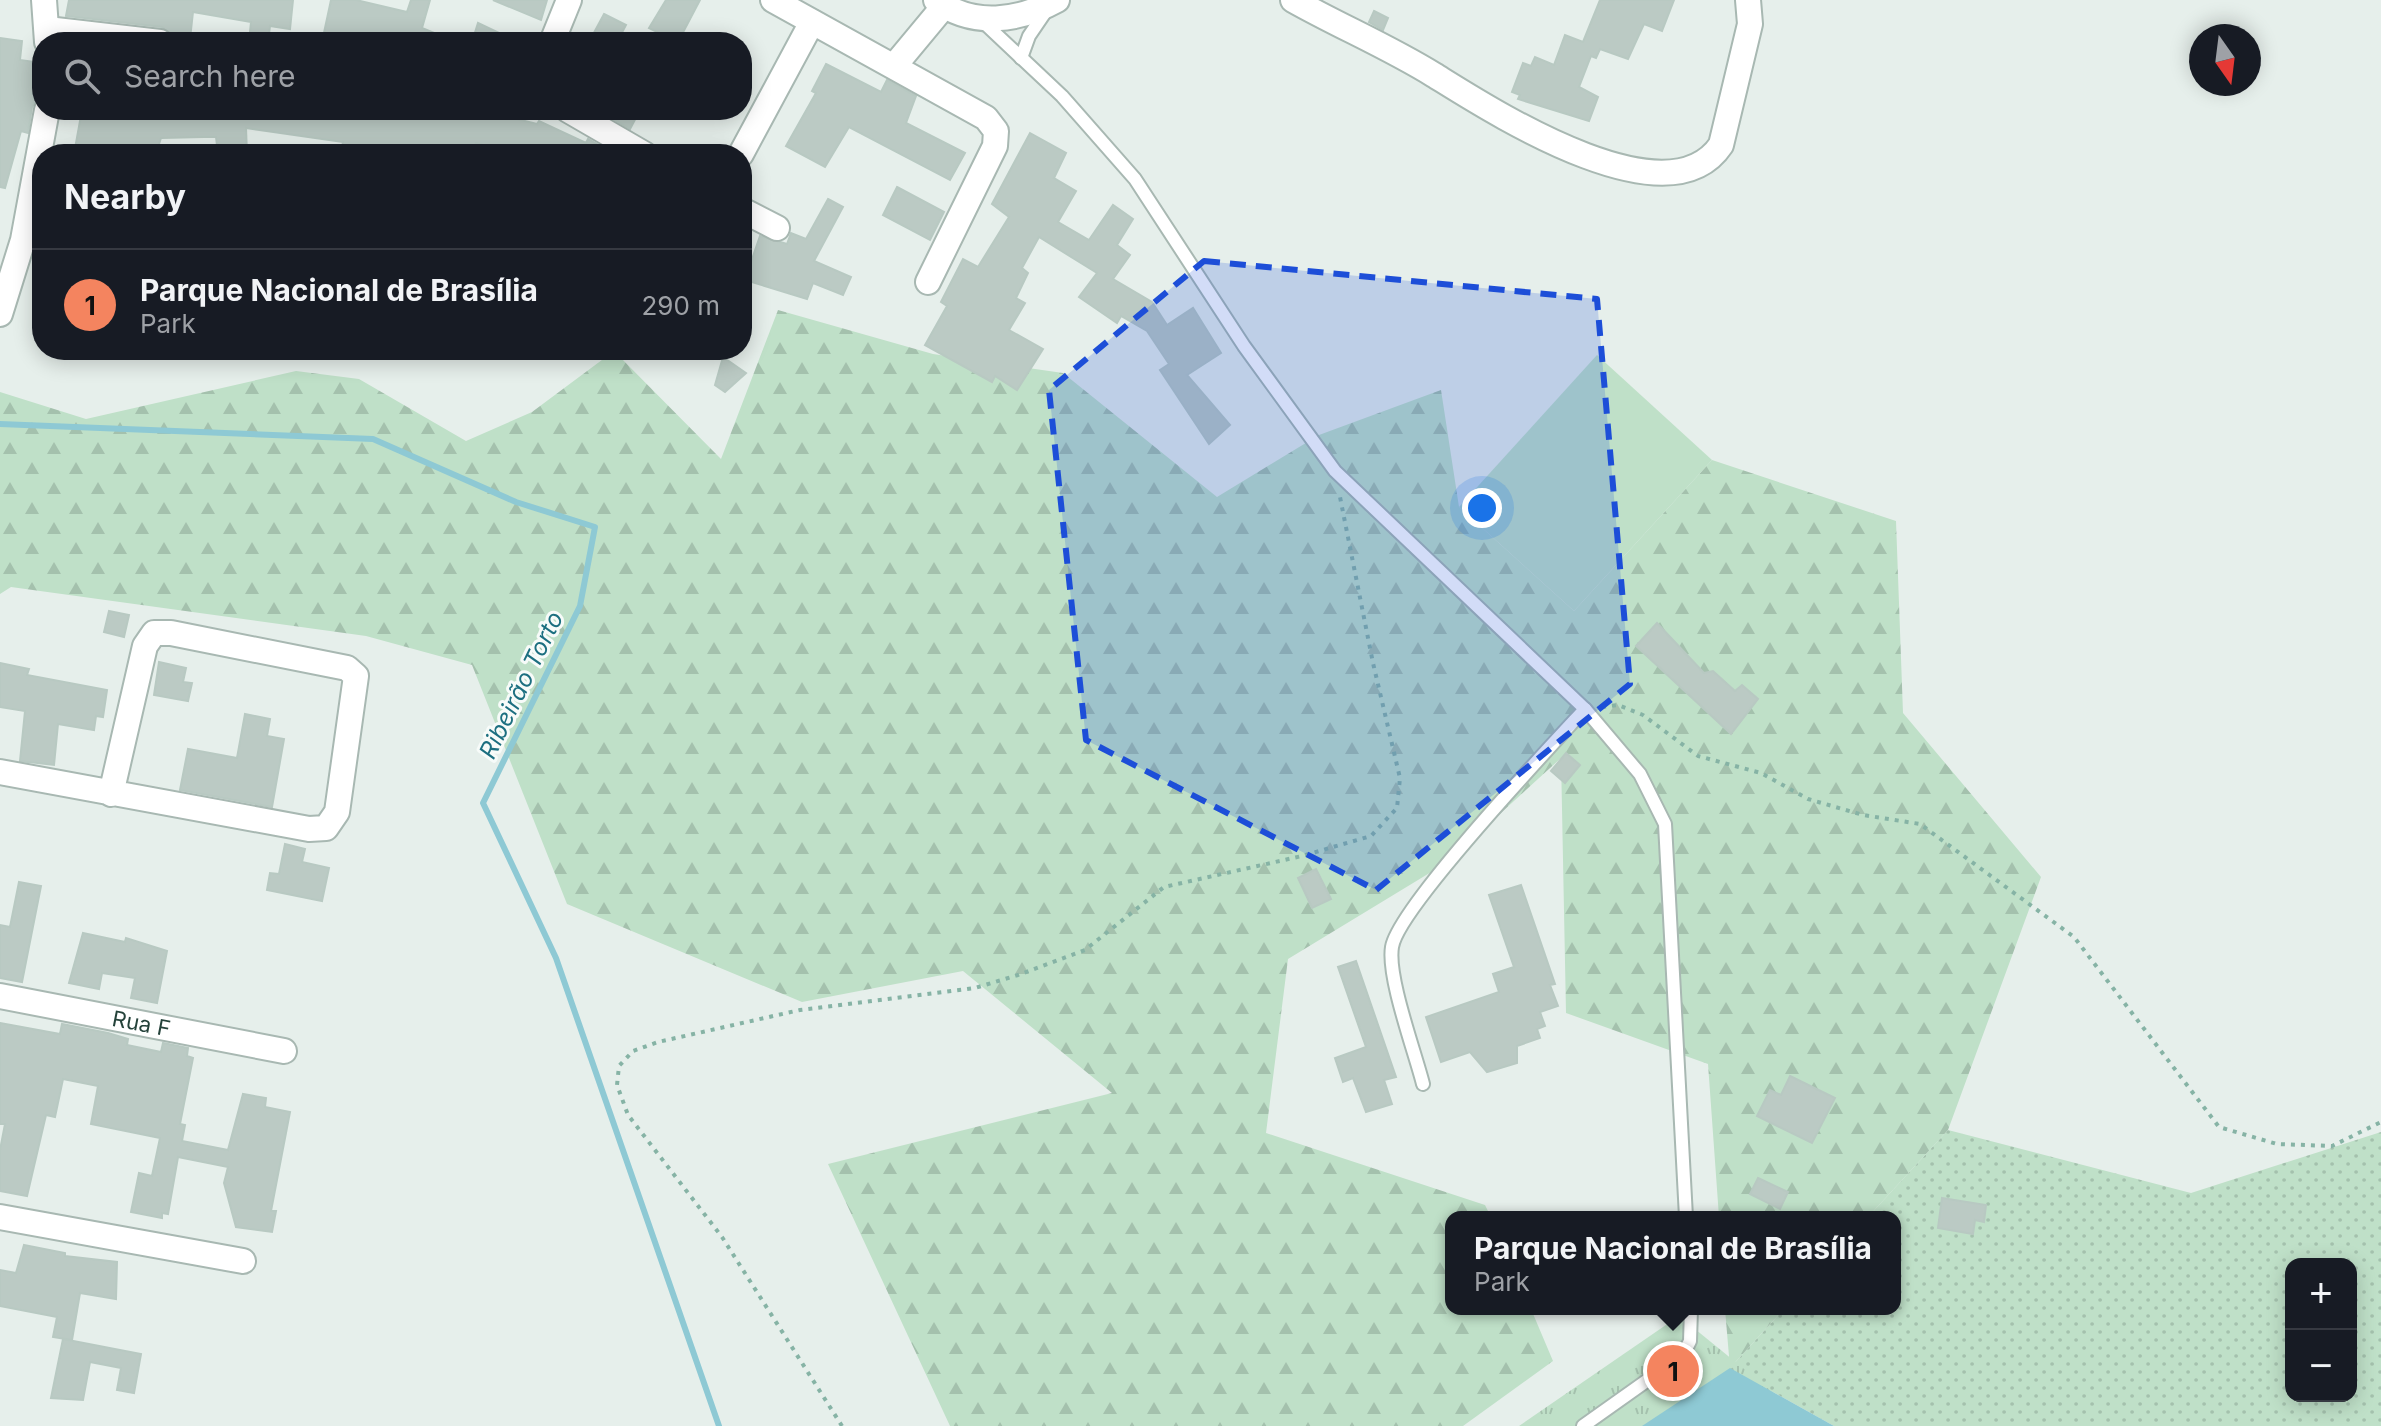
<!DOCTYPE html>
<meta charset="utf-8">
<style>
body{margin:0;font-family:Inter,sans-serif;background:#242831;color:#f1f3f6}
.controls{position:absolute;right:24px;bottom:24px;display:grid;overflow:hidden;border-radius:16px;box-shadow:0 4px 20px #0003}
.controls button{width:72px;height:72px;display:grid;place-items:center;padding:0;border:0;border-bottom:2px solid #363941;background:#171b24;color:#f1f3f6;font:40px sans-serif}
.compass{position:absolute;left:2189px;top:24px;width:72px;height:72px;border-radius:50%;background:#171b24;box-shadow:0 4px 20px #0003;rotate:166deg}
.you{position:absolute;left:1482px;top:508px;width:28px;height:28px;margin:-20px;border:6px solid #fff;border-radius:50%;background:#1a73e8;box-shadow:0 0 0 12px #1a73e833}
.badge{display:grid;place-items:center;width:52px;height:52px;border-radius:50%;background:#f4845f;color:#111;font-size:26px;font-weight:700}
.pin{position:absolute;translate:-50% -50%;border:4px solid #fff;box-shadow:0 2px 8px #0006}
.popup{position:absolute;left:1445px;top:1211px;width:456px;height:104px;box-sizing:border-box;display:grid;place-content:center;border-radius:16px;background:#171b24;filter:drop-shadow(0 2px 6px #0005);font-size:26px;white-space:nowrap;color:#9ea1a6}
.popup b{font-size:30px;color:#f1f3f6}
.popup::after{content:'';position:absolute;left:50%;top:100%;margin-left:-16px;border:16px solid transparent;border-top-color:#171b24}
.list{margin:0;padding:0;list-style:none}
h2{display:flex;justify-content:space-between;align-items:center;height:104px;margin:0;padding:0 32px;font-size:34px}
h2 small{font-size:26px;font-weight:400;color:#9ea1a6}
.list li{display:grid;grid-template-columns:52px 1fr auto;gap:24px;align-items:center;box-sizing:border-box;height:112px;padding:0 32px;border-top:2px solid #363941}
.list b{display:block;font-size:30px;white-space:nowrap}
.list p{margin:0;font-size:26px;white-space:nowrap;color:#9ea1a6}
.list em{font-size:26px;font-style:normal;color:#9ea1a6}
.icon{flex:none;width:44px;height:44px;fill:none;stroke:currentColor;stroke-width:2;stroke-linecap:round;stroke-linejoin:round}
.map{position:relative;flex:none;width:2381px;height:1426px;overflow:hidden}
.search{position:absolute;background:#171b24;box-shadow:0 4px 20px #0003;left:32px;top:32px;width:720px;height:88px;display:flex;align-items:center;gap:20px;box-sizing:border-box;padding:0 28px;border-radius:32px;color:#9ea1a6;font-size:30px}
.panel{position:absolute;background:#171b24;box-shadow:0 4px 20px #0003;left:32px;top:144px;width:720px;height:216px;border-radius:32px}
.map>svg:first-child{display:block}
</style>
<div class="map">
<svg width="2381" height="1426" viewBox="0 0 2381 1426">
<defs>
<pattern id="grass-dots" width="8" height="8" patternUnits="userSpaceOnUse" patternTransform="scale(2)"><rect width="8" height="8" fill="#bfe0c8"/><path d="M2 2h.1M6 6h.1" fill="none" stroke="#a4c1ad" stroke-width="1.8" stroke-linecap="round"/></pattern>
<pattern id="forest-firs" width="22" height="20" patternUnits="userSpaceOnUse" patternTransform="scale(2)"><rect width="22" height="20" fill="#bfe0c8"/><path d="M5 1l3.5 6h-7zM16 11l3.5 6h-7z" fill="#a4c1ad"/></pattern>
<pattern id="park-tufts" width="24" height="20" patternUnits="userSpaceOnUse" patternTransform="scale(2)"><rect width="24" height="20" fill="#bfe0c8"/><path d="M3 7l-1-3M5 7V3M7 7l1-3M15 17l-1-3M17 17v-4M19 17l1-3" fill="none" stroke="#a4c1ad"/></pattern>
</defs>
<rect width="100%" height="100%" fill="#e6efeb"/>
<!-- grass -->
<path fill="url(#grass-dots)" fill-rule="evenodd" d="M 1948,1130 L 2191,1193 L 2381,1132 L 2381,1426 L 1834,1426 L 1730,1368 L 1784,1309 L 1895,1309 L 1895,1217 L 1868,1217 ZM 2291,1264 L 2351,1264 L 2351,1396 L 2291,1396 Z"/>
<!-- forest -->
<g fill="url(#forest-firs)">
<polygon points="778,310 933,354 1063,373 1217,497 1319,435 1441,390 1459,507 1574,611 1712,460 1896,521 1903,713 2041,877 1948,1130 1868,1217 1719,1217 1708,1064 1566,1013 1561,758 1446,863 1288,959 1266,1133 1485,1205 1491,1217 1451,1217 1451,1309 1531,1309 1553,1361 1463,1426 950,1426 828,1164 1112,1093 963,971 802,1002 567,904 472,665 366,636 11,587 0,594 0,392 86,419 296,371 359,379 466,441 532,412 614,351 721,459"/>
<polygon points="1725,1309 1784,1309 1730,1368"/>
</g>
<!-- park -->
<polygon fill="url(#park-tufts)" points="1679,1316 1814,1426 1519,1426"/>
<!-- pitch -->
<polygon fill="#bfe0c8" points="1597,355 1712,460 1574,611 1459,507"/>
<!-- water -->
<polygon fill="#8ec9d4" points="1730,1368 1834,1426 1642,1426"/>
<g fill="none" stroke-linecap="round" stroke-linejoin="round">
<!-- stream -->
<polyline stroke="#8ec9d4" stroke-width="6" points="0,424 373,439 516,502 595,527 580,606 483,803 556,958 719,1426"/>
</g>
<!-- building -->
<g fill="#bbcac4" stroke="#b8c9c2" stroke-width="2">
<polygon points="69,0 293,0 290,29 270,26 269,34 250,32 251,22 193,12 190,39 174,38 162,27 66,16"/>
<polygon points="331,0 356,0 407,12 411,0 430,0 422,28 456,42 322,42"/>
<polygon points="493,0 547,0 541,20"/>
<polygon points="666,0 700,0 678,42 649,28"/>
<polygon points="1600,0 1674,0 1662,31 1644,24 1628,59 1600,49 1596,58 1591,56 1579,87 1598,97 1589,121 1518,99 1520,95 1512,92 1523,63 1531,66 1535,57 1554,65 1565,35 1583,42"/>
<polygon points="1374,11 1388,18 1383,30 1369,22"/>
<polygon points="604,14 626,25 617,42 589,42"/>
<polygon points="478,23 518,42 472,42"/>
<polygon points="0,38 22,41 20,60 42,63 40,97 32,107 28,133 21,131 5,188 0,187"/>
<polygon points="826,64 881,92 887,80 916,96 906,123 965,153 950,180 849,127 825,167 786,146 816,93 812,91"/>
<polygon points="82,110 465,110 484,115 485,111 537,124 539,121 586,143 588,139 614,154 512,154 476,143 473,154 411,154 367,147 367,151 342,147 343,142 246,128 247,154 218,154 216,137 204,137 161,138 157,150 145,148 143,154 74,154"/>
<polygon points="604,110 640,110 630,129 603,113"/>
<polygon points="1030,133 1066,153 1054,178 1076,191 1058,222 1089,240 1113,205 1133,219 1117,245 1130,255 1113,279 1152,302 1167,325 1193,308 1221,353 1187,375 1230,425 1209,444 1160,370 1169,364 1147,331 1121,316 1117,323 1079,297 1097,273 1039,237 1022,268 1028,273 1016,298 1025,303 1009,330 1043,349 1017,390 995,376 992,382 925,345 947,306 941,302 963,259 978,267 1009,217 992,204"/>
<polygon points="897,187 944,212 930,240 883,215"/>
<polygon points="828,199 843,207 814,261 851,277 843,295 813,283 807,299 742,279 742,262 750,265 760,236 787,244 791,233 806,239"/>
<polygon points="723,357 746,373 725,392 715,385"/>
<polygon points="109,611 129,615 124,637 104,632"/>
<polygon points="1657,623 1704,673 1713,671 1735,691 1742,685 1758,699 1731,734 1636,646"/>
<polygon points="159,662 186,668 183,682 192,683 188,701 154,695"/>
<polygon points="0,663 29,669 27,675 107,690 103,717 96,716 94,730 58,724 54,765 20,761 25,711 0,707"/>
<polygon points="245,714 270,719 267,736 284,739 272,807 180,790 188,749 237,758"/>
<polygon points="1566,753 1580,765 1565,783 1551,771"/>
<polygon points="285,844 305,849 302,862 329,868 322,901 267,890 270,873 279,874"/>
<polygon points="1316,869 1331,899 1312,908 1298,878"/>
<polygon points="19,882 41,886 22,982 0,978 0,925 10,927"/>
<polygon points="1521,885 1555,984 1550,985 1558,1006 1540,1012 1545,1026 1537,1029 1540,1038 1517,1046 1517,1063 1487,1072 1470,1052 1441,1062 1426,1017 1499,992 1493,974 1514,967 1489,895"/>
<polygon points="83,933 125,942 126,938 167,951 157,1003 131,998 135,978 102,973 99,989 69,983"/>
<polygon points="1356,961 1396,1077 1384,1080 1392,1104 1366,1112 1353,1078 1343,1082 1335,1058 1366,1047 1338,967"/>
<polygon points="0,1023 60,1034 62,1024 108,1033 128,1039 127,1045 161,1052 163,1043 188,1048 187,1056 193,1058 180,1124 185,1125 182,1141 228,1150 243,1094 266,1098 265,1107 290,1112 271,1211 276,1211 272,1232 236,1227 224,1183 228,1167 178,1157 168,1214 162,1213 162,1218 131,1212 139,1173 152,1176 160,1138 91,1124 98,1086 63,1079 55,1117 46,1115 27,1196 0,1191 0,1150 5,1124 0,1124"/>
<polygon points="1790,1076 1835,1098 1812,1143 1757,1116 1770,1090 1781,1095"/>
<polygon points="1758,1178 1788,1192 1780,1209 1750,1194"/>
<polygon points="1942,1198 1986,1205 1984,1222 1975,1220 1973,1234 1938,1228"/>
<polygon points="24,1245 65,1253 65,1256 117,1262 116,1299 80,1293 72,1340 53,1337 57,1317 0,1306 0,1270 16,1273"/>
<polygon points="63,1339 141,1354 134,1393 117,1390 121,1368 90,1362 83,1400 51,1398"/>
</g>
<g fill="none" stroke-linecap="round" stroke-linejoin="round">
<defs>
<g id="service">
<polyline points="980,19 1062,96 1135,179 1244,346 1335,471 1585,709 1640,774 1665,824 1686,1217"/>
<polyline points="1021,58 1029,36 1046,11"/>
<path d="M 1423,1084 C 1415,1052 1387,977 1392,947 C 1398,908 1550,747 1585,709"/>
<polyline points="1583,1426 1683,1355 1690,1341 1691,1309"/>
</g>
<g id="minor">
<polyline points="44,0 47,42"/>
<polyline points="773,0 986,118 996,131 995,146 928,282"/>
<path d="M 1293,0 C 1339,26 1389,47 1434,75 C 1489,109 1667,225 1721,145 L 1750,24 L 1748,0"/>
<polyline points="47,29 160,42"/>
<polyline points="552,42 569,0"/>
<polyline points="895,65 944,6"/>
<polyline points="568,110 644,154"/>
<polyline points="741,154 812,22"/>
<polyline points="742,210 777,228"/>
<polyline points="0,314 23,240 47,110"/>
<polyline points="0,772 309,829 326,828 337,812 356,676 347,668 171,633 154,633 145,646 111,794"/>
<path id="s1" d="M 0,996 L 284,1051"/>
<polyline points="0,1217 243,1261"/>
</g>
<path id="tertiary" d="M 936,0 C 973,28 1019,21 1057,0"/>
</defs>
<!-- service casing -->
<use href="#service" stroke="#a8b8b2" stroke-width="16"/>
<!-- minor casing -->
<use href="#minor" stroke="#a8b8b2" stroke-width="28"/>
<!-- tertiary casing -->
<use href="#tertiary" stroke="#a8b8b2" stroke-width="28"/>
<!-- path -->
<g stroke="#86b3a5" stroke-width="4" stroke-dasharray="4 6" stroke-linecap="butt">
<polyline points="1602,707 1618,705 1643,715 1698,756 1761,773 1808,799 1863,815 1920,824 2074,937 2219,1127 2277,1144 2332,1146 2381,1122"/>
<polyline points="842,1426 722,1237 628,1115 617,1085 619,1066 633,1051 658,1042 800,1010 975,988 1018,975 1085,950 1164,887 1302,856 1371,836 1397,808 1400,778 1373,663 1340,497"/>
</g>
<!-- service -->
<use href="#service" stroke="#fff" stroke-width="12"/>
<!-- minor -->
<use href="#minor" stroke="#fff" stroke-width="24"/>
<!-- tertiary -->
<use href="#tertiary" stroke="#fff" stroke-width="24"/>
</g>
<!-- marked area -->
<path fill="#1d4ed8" fill-opacity="0.2" stroke="#1d4ed8" stroke-width="6" stroke-dasharray="16 10" stroke-linejoin="round" d="M 1204,261 L 1597,299 L 1630,684 L 1376,890 L 1086,740 L 1049,390 Z"/>
<g text-anchor="middle" dominant-baseline="central" stroke-width="6" stroke-linejoin="round" paint-order="stroke">
<!-- street labels -->
<g font-size="22" fill="#24423a" stroke="#f7fbf9">
<text stroke="none"><textPath href="#s1" startOffset="144">Rua F</textPath></text>
</g>
<!-- water labels -->
<g font-size="24" font-style="italic" fill="#1c6f80" stroke="#f7fbf9">
<text transform="translate(521 685) rotate(-64)">Ribeirão Torto</text>
</g>
</g>
</svg>
<div class="controls">
<button>+</button>
<button>−</button>
</div>
<svg class="compass" viewBox="-18 -18 36 36"><path d="M0-13l5 13h-10z" fill="#e53935"/><path d="M0 13l5-13h-10z" fill="#9ea1a6"/></svg>
<div class="you"></div>
<div class="pin badge" style="left:1673px;top:1371px">1</div>
<div class="popup"><b>Parque Nacional de Brasília</b>Park</div>
<div class="search"><svg class="icon" aria-label="search" viewBox="0 0 24 24"><circle cx="10" cy="10" r="6"/><path d="M15 15l6 6"/></svg>Search here</div>
<section class="panel">
<h2>Nearby<small></small></h2>
<ul class="list">
<li><span class="badge">1</span><div><b>Parque Nacional de Brasília</b><p>Park</p></div><em>290 m</em></li>
</ul>
</section>
</div>
